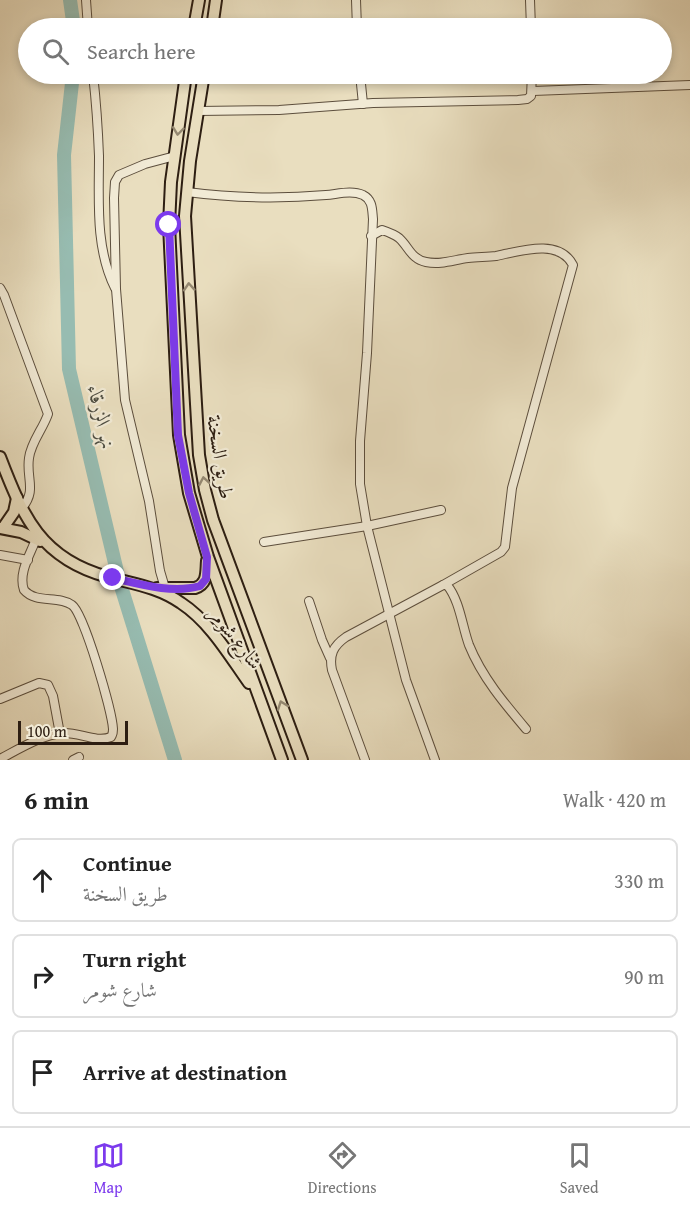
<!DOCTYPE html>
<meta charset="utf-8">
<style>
body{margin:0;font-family:"Gentium Book Plus",Amiri,serif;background:#f2f2f2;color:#222}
.scale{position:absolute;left:18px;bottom:15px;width:110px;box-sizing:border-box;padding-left:6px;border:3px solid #2d1e12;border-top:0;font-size:16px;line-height:21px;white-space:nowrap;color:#2d1e12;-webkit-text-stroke:4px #f1ead5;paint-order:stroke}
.stop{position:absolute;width:18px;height:18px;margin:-14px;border:4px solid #7c3aed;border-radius:50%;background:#fff}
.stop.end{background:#7c3aed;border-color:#fff;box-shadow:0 2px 6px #0008}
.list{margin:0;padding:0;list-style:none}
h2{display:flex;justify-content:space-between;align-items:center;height:78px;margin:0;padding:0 24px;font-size:26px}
h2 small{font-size:20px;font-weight:400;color:#767676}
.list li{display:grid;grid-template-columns:39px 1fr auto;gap:18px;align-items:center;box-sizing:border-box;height:84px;margin:0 12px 12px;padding:0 12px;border:2px solid #e0e0e0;border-radius:9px}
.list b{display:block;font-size:22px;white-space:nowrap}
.list p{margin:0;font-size:20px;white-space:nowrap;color:#767676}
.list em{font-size:20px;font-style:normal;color:#767676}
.icon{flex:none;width:33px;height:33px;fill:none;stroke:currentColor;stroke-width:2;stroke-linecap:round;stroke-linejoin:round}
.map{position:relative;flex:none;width:690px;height:760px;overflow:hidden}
.search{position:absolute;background:#fff;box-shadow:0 3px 9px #0003;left:18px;right:18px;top:18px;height:66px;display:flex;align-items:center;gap:15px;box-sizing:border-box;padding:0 21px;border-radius:33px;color:#767676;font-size:22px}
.sheet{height:366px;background:#fff}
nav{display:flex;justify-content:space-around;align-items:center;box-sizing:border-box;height:84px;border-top:2px solid #e0e0e0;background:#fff;font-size:16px;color:#767676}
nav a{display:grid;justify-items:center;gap:3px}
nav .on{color:#7c3aed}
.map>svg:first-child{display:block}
</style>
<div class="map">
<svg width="690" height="760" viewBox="0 0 690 760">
<rect width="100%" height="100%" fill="#e9debf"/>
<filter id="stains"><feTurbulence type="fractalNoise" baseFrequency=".00333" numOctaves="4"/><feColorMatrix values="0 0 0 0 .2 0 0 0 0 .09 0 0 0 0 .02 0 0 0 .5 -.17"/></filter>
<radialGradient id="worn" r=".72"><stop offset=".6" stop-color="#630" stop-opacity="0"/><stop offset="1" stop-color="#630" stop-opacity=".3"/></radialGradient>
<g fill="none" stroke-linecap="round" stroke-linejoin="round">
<!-- river -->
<g stroke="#97bcb1" stroke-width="14">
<polyline points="70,0 74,28"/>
<polyline points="73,74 64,155 69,369 119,580 175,760"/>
</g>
<defs>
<g id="minor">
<polyline points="86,0 88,28"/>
<polyline points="356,0 357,28"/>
<polyline points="530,0 531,28"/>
<path d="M 93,74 C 96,101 98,129 99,156 C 99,200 95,248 115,288"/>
<polyline points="360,74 363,104"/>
<polyline points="533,91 690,85"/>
<polyline points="198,111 279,110 373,103 518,100 527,99 531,96 532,74"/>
<path d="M 187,192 C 233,198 279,199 326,195 C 338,194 352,190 363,195 C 373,200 372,210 373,219 L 367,353 L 360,441 L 360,484 L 367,526 L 406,680 L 435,760"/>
<path d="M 371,236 L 382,230 C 388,232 394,234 399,238 C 409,247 411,259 426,262 C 441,265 453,260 468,258 C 477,257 487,257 496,256 C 520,251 559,238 573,265 L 512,488 L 505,547 L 501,552 L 443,585"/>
<path d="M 0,288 L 4,295 L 48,414 C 43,429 31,442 29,458 C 26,479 37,490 22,508"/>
<polyline points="264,542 367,526 441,510"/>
<polyline points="0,555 28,560"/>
<polyline points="165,588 160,571 149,501 125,400 116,289 114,198 115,182 119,175 145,164 175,156"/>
<polyline points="309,601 322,640 330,658"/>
<polyline points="0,699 39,683 48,685 53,696 60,734"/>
<path d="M 0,759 C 19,749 41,735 63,733 C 79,732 96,743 111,737 C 113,733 113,734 113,729 C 112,711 84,613 72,605 C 58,595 36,604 24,590 C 18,573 30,555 36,539"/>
<polyline points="73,760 79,757"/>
<path d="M 365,760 L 332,670 C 329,655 333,646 346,637 L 443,585 L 447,585 C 460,601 462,626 469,645 C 482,677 504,703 526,729"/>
</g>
<g id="major">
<polyline points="194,28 199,0"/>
<polyline points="212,28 216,0"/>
<polyline points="186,74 171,182 169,225 179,435 189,493 208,557 282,760"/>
<polyline points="204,74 190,161 185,216 199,455 205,490 213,520 302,760"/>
<path d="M 0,457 C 23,517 41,559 108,577 C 134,584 158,587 181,603 C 210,622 229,655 249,683"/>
<polyline points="5,525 14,512 17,498"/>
<polyline points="0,528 21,532 40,541"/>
<path d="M 157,588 L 195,588 C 208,584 206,572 207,561"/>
</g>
</defs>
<!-- minor casing -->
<use href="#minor" stroke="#5c4e3d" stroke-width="10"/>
<!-- major casing -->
<use href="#major" stroke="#2d1e12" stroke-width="14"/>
<!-- minor -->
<use href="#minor" stroke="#f1ead5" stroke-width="8"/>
<!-- major -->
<use href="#major" stroke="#e9debf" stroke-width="10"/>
</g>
<!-- one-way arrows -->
<defs><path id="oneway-chevron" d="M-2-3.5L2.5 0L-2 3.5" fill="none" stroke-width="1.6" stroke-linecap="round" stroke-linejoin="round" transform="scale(1.5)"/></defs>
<g stroke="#948871">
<use href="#oneway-chevron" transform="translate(178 131) rotate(97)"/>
<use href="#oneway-chevron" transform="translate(189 287) rotate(-94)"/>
<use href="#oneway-chevron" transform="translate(204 481) rotate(-100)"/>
<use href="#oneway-chevron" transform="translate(282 705) rotate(-110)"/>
</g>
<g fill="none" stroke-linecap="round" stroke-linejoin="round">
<!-- route -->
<path stroke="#7c3aed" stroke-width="8" d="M 113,578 C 139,584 173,594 200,586 L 206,579 L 207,557 L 189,493 L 178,435 L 169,225"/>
</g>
<g text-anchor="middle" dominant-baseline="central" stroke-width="4.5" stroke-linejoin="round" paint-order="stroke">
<!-- street labels -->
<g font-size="20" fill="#2d1e12" stroke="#f1ead5">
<text transform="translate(221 457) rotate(81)">طريق السخنة</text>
<text transform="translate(236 637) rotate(52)">شارع شومر</text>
</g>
<!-- water labels -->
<g font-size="21" font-style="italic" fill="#4d4d42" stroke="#f1ead5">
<text transform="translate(102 417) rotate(77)">نهر الزرقاء</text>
</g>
</g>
<rect width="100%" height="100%" filter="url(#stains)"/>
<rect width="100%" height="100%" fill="url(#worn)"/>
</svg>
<div class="scale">100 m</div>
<div class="stop" style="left:169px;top:225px"></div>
<div class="stop end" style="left:113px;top:578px"></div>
<div class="search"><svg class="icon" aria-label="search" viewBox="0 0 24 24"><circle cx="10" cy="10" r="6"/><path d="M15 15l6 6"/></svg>Search here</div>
</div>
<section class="sheet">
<h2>6 min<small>Walk · 420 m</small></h2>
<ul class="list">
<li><svg class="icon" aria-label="ahead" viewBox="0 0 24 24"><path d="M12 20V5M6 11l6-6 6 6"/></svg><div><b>Continue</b><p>طريق السخنة</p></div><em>330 m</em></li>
<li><svg class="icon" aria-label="right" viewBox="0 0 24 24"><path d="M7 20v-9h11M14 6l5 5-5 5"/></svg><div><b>Turn right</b><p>شارع شومر</p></div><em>90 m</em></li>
<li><svg class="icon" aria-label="arrive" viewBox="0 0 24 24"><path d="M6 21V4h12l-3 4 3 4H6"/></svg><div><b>Arrive at destination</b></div></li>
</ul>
</section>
<nav>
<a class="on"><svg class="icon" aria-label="map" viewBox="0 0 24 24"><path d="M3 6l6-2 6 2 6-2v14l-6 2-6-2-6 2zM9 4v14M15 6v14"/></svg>Map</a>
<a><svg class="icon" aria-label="directions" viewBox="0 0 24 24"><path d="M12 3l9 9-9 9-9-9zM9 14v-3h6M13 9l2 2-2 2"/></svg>Directions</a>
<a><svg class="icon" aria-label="saved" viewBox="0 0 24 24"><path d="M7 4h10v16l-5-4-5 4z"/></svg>Saved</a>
</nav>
